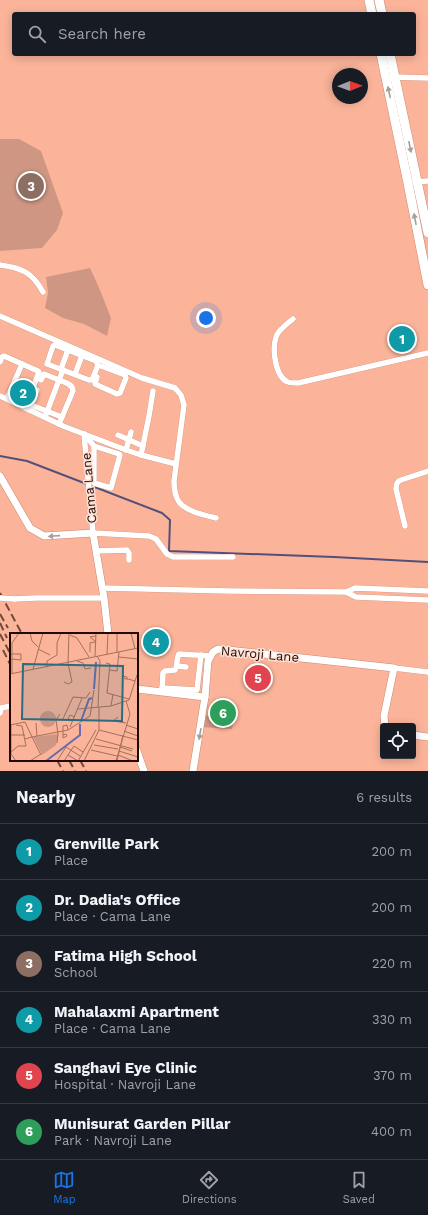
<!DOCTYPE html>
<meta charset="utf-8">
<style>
body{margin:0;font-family:"Work Sans",sans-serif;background:#20242c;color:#f1f3f6}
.controls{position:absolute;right:12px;bottom:12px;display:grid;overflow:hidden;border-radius:4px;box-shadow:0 2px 10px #0003}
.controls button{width:36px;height:36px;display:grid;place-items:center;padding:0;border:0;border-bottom:1px solid #363941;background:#171b24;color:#f1f3f6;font:20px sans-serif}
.compass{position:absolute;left:332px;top:68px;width:36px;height:36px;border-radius:50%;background:#171b24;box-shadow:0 2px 10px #0003;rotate:89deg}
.you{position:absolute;left:206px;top:318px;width:14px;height:14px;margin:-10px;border:3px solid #fff;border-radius:50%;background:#1a73e8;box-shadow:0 0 0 6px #1a73e833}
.badge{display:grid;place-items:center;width:26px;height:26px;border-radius:50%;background:#1a73e8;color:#fff;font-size:13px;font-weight:700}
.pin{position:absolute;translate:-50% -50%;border:2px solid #fff;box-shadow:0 1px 4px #0006}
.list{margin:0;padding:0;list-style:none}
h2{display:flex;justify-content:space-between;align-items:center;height:52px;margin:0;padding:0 16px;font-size:17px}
h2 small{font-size:13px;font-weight:400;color:#9ea1a6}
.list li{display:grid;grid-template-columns:26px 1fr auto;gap:12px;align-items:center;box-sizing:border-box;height:56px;padding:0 16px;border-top:1px solid #363941}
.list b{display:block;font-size:15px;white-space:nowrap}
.list p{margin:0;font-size:13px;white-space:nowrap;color:#9ea1a6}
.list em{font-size:13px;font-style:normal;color:#9ea1a6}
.icon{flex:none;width:22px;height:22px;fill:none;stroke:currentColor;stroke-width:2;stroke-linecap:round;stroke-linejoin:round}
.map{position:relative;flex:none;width:428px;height:771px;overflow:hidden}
.search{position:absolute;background:#171b24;box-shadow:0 2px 10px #0003;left:12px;right:12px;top:12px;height:44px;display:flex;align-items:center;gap:10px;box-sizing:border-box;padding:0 14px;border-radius:4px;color:#9ea1a6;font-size:15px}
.sheet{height:388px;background:#171b24}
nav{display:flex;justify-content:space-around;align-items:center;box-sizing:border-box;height:56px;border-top:1px solid #363941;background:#171b24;font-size:11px;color:#9ea1a6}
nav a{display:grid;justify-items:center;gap:2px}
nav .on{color:#1a73e8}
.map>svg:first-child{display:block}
</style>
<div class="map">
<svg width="428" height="771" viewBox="0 0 428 771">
<rect width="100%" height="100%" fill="#fbb49a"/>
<!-- green -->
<g fill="#cf9783">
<polygon points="0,139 19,139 41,151 63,213 57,230 42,248 0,251"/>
<polygon points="90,268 100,290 111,318 107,336 84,324 63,318 45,308 48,293 46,277"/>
<polygon points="225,706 236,707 232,729 201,727 202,719 220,707"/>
</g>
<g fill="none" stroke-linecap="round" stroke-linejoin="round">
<!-- stream -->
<polyline stroke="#544f7a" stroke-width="2" points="0,456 27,461 162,513 170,520 169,551 334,557 428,562"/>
<defs>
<g id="minor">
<polyline points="392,77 428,78"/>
<polyline points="415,182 428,181"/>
<path d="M 0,265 C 22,268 32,272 43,292"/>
<path d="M 0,316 L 142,378 L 175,388 L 181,395 L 184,405 L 174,481 C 174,487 175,496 179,502 C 187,512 205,515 216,518"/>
<path d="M 293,319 C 287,324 278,330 276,337 C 272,349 275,377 288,382 C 291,383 295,383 298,383 L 428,353"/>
<polygon points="55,345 96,361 98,365 92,380 89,380 47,364 53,346"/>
<polyline points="0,362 2,357 4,356 38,371 39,372 25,408"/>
<polyline points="61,369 69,347"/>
<polyline points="75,374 83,353"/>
<polyline points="97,377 95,384 117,394 120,393 126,378 125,375 101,366"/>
<polyline points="41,380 44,374 59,380 63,370"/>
<polyline points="0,396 63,426 126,450 141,455 176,464"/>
<polyline points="8,396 22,364"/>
<polyline points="31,405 62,417"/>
<polyline points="29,410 37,390"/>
<path d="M 45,417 L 59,380 C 64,382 73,384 73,391 L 59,424"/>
<polyline points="84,434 93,533 149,536 156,539 167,554 173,557 233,557"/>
<polyline points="84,434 94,446 119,454 120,455 111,488 94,483 94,446"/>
<polyline points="118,435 143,446"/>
<polyline points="126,450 131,432"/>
<polyline points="141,455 149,416 153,391"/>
<path d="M 405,526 L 396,489 C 396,485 397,481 401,480 L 428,471"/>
<polyline points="96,551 127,550 129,553 129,560"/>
<polyline points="102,588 229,591 346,592 355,588 428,591"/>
<polyline points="346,592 356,597 428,600"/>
<polyline points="14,599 36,598 104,598"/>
<polyline points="177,666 186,667"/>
<polyline points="394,668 428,672"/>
<polyline points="162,688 197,690 201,655"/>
<path d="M 162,692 L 163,673 L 165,671 L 175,670 C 178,666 176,659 179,654 L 211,656"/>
<polyline points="0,713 1,708 11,706"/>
</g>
<g id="tertiary">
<polyline points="0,476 30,528 44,536 93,533 104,598 108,634"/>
<polyline points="137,689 205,697"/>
<polyline points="413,735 428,737"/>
<polyline points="137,751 144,771"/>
<polyline points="193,771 205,697 208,661 213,652 218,649 394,668 384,716 385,726"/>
</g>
<g id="primary">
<polyline points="369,0 372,14"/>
<polyline points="379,0 382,14"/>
<polyline points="381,54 408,183 428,285"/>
<polyline points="390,54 428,233"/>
</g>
</defs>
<!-- minor casing -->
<use href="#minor" stroke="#cb876e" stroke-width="6"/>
<!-- tertiary casing -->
<use href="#tertiary" stroke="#cb876e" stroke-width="8"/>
<!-- primary casing -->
<use href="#primary" stroke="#cb876e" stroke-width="10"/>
<!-- minor -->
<use href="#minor" stroke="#fff" stroke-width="5.5"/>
<!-- tertiary -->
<use href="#tertiary" stroke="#fff" stroke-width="7"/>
<!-- primary -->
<use href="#primary" stroke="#fff" stroke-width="9"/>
<!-- rail -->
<g stroke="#71483a" stroke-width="2" stroke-dasharray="8 4" stroke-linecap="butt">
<polyline points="0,593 22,634"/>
<polyline points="0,614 8,628"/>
<polyline points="0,623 7,638"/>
<polyline points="0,634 11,655"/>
<polyline points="3,650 11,666"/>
<polyline points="57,760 63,771"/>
<polyline points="69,760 75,771"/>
<polyline points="80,760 86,771"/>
</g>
<defs>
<polyline id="minor-bridge" points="0,598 14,599"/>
</defs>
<!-- minor-bridge casing -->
<use href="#minor-bridge" stroke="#cb876e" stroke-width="6" stroke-linecap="butt"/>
<!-- minor-bridge -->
<use href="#minor-bridge" stroke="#fff" stroke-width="5.5"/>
</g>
<!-- one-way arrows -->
<defs><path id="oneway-solid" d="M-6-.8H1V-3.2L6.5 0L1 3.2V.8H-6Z"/></defs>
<g fill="#a79d9a">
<use href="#oneway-solid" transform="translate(389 92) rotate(-102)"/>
<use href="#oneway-solid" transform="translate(410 147) rotate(78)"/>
<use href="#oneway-solid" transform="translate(415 219) rotate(-101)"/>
<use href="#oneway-solid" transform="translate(54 536) rotate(176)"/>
<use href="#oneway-solid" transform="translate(200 734) rotate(100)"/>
</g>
<g text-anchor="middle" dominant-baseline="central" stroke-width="3" stroke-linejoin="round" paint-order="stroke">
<!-- street labels -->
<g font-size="13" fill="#220a03" stroke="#ffe0d6">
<text transform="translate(89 488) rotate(-95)">Cama Lane</text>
<text transform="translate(260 654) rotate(5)">Navroji Lane</text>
</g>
</g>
<!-- overview -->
<g transform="translate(10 633)">
<rect width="128" height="128" fill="#fbb49a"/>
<path d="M30 86a8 8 0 1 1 16 0a8 8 0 1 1-16 0ZM 48,101 L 46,112 L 32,122 L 23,104 Z" fill="#cf9783"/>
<path fill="none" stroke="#6a6cad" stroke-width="2" d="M 84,56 L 86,29M 71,88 L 79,66 L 82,65M 36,128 L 70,102 L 70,91"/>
<path fill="none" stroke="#a4705e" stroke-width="1" d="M 20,0 L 22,8 L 28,14M 121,0 L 125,16M 60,2 L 67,5 L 79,24M 85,8 L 80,4 L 86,3M 28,16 L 40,22M 80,19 L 80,10 L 85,9M 107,19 L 107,0M 1,21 L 11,21 L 11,27 L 1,26M 97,21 L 98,0M 85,23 L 86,0M 87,23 L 90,28 L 88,74M 109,24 L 128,26M 67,28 L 73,30 L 75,36 L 81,35M 96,30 L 100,31 L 97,60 L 119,66M 37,34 L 37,28 L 47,22 L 47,10 L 51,0M 23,36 L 33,0M 99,37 L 107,38 L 109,19M 2,40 L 2,10 L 9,0M 0,41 L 128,15M 117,46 L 117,44 L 113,43 L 115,46 L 118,46 L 125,48M 54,49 L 58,51 L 62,49 L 58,30 L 59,0M 101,73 L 103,61M 68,76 L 101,73 L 119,67 L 127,42M 108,84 L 103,88 L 116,90M 52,88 L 63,64 L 76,65 L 80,59M 62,88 L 58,86 L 60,82 L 65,84M 26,90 L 27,103M 1,91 L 1,121 L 6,128M 0,92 L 15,89 L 22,104 L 58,97 L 80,83 L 84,57M 116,92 L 128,96M 60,94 L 72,65M 89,97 L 89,74M 114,98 L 128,103M 1,102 L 15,102M 53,102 L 56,101 L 57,103 L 53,105 L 53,93 L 57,92 L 58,97M 15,106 L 22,104 L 31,122M 86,106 L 123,116M 47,110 L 48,101 L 46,87 L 50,81M 84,112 L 108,116M 110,114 L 122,118M 81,117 L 107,123M 109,118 L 128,124M 0,120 L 8,113 L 16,113 L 12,93 L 6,92M 58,122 L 68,128 L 86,97M 108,122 L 123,128M 20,128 L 31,121M 47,128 L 56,114 L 70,123M 54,128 L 64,113 L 73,119M 74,128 L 89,97 L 128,107M 106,128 L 120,81 L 116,68M 107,128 L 113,102"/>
<path fill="#2b6c80" fill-opacity="0.15" stroke="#2b6c80" stroke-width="2" d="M 13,31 L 113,33 L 112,88 L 12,86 Z"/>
<rect width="128" height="128" fill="none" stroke="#220a03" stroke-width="2"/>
</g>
</svg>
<div class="controls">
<button><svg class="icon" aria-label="locate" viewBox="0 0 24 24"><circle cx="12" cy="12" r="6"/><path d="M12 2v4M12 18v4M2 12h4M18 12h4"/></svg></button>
</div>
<svg class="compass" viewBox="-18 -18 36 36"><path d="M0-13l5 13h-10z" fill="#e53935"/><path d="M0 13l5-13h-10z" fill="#9ea1a6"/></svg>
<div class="you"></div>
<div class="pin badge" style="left:402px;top:339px;background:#0f9aa8">1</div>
<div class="pin badge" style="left:23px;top:393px;background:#0f9aa8">2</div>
<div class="pin badge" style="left:31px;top:186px;background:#8d6e63">3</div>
<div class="pin badge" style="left:156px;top:642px;background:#0f9aa8">4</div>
<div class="pin badge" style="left:258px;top:678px;background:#e0444e">5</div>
<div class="pin badge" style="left:223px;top:713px;background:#2e9e5b">6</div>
<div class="search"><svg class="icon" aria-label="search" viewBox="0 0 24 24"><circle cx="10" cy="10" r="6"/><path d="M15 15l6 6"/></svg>Search here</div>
</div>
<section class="sheet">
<h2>Nearby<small>6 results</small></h2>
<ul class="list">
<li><span class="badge" style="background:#0f9aa8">1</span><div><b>Grenville Park</b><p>Place</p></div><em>200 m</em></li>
<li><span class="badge" style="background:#0f9aa8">2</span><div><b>Dr. Dadia's Office</b><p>Place · Cama Lane</p></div><em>200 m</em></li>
<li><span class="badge" style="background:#8d6e63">3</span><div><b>Fatima High School</b><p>School</p></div><em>220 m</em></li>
<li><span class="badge" style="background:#0f9aa8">4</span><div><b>Mahalaxmi Apartment</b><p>Place · Cama Lane</p></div><em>330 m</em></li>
<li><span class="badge" style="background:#e0444e">5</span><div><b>Sanghavi Eye Clinic</b><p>Hospital · Navroji Lane</p></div><em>370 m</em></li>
<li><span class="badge" style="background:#2e9e5b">6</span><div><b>Munisurat Garden Pillar</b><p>Park · Navroji Lane</p></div><em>400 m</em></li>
</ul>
</section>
<nav>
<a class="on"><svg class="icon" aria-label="map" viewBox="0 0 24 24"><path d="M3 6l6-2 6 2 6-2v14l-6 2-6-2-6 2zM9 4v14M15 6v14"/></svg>Map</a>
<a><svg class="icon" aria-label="directions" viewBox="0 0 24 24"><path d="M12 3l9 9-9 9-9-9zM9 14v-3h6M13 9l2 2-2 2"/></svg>Directions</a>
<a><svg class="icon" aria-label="saved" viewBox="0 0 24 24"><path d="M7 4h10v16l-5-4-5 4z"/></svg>Saved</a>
</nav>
